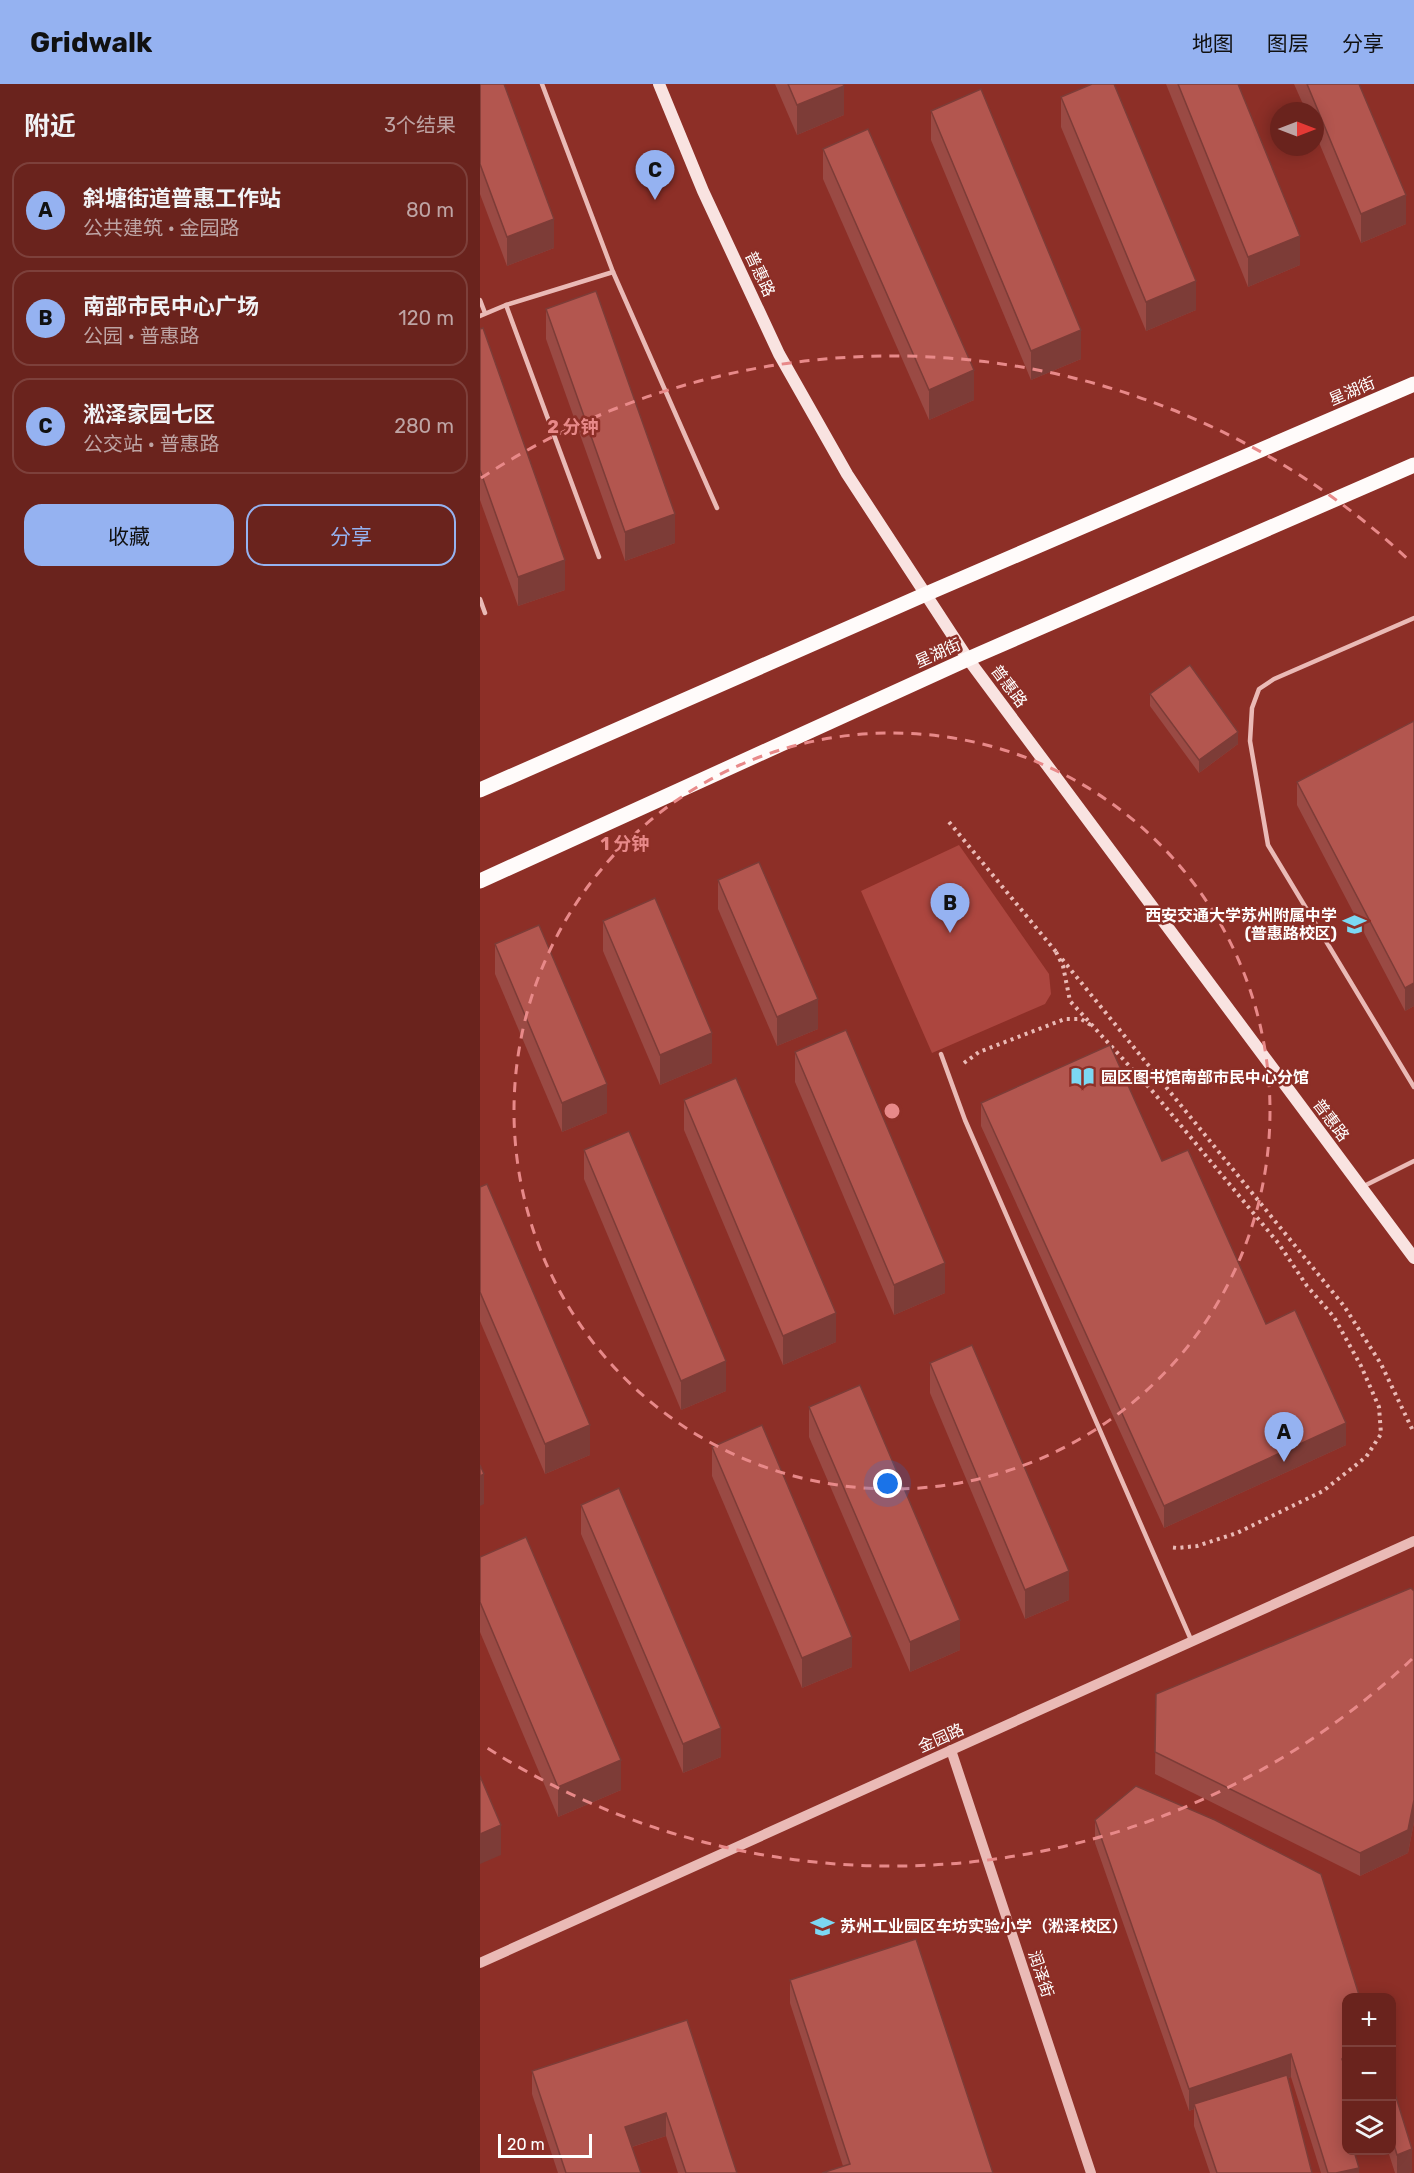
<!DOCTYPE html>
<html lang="zh">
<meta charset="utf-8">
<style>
body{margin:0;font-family:Rubik,"Noto Sans SC",sans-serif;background:#722f2a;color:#f1f3f6}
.controls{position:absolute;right:18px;bottom:18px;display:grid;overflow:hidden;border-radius:12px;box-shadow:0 3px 15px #0003}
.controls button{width:54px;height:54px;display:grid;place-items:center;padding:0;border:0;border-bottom:2px solid #7d403b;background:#6a231d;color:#f1f3f6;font:30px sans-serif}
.compass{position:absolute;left:790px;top:18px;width:54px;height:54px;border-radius:50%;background:#6a231d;box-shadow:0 3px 15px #0003;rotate:90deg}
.scale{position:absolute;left:18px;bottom:15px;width:94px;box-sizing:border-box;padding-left:6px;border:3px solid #fff;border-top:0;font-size:16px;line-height:21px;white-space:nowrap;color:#fff;-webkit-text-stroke:4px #8d2f27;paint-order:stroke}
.you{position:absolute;left:408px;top:1400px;width:21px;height:21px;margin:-15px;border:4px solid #fff;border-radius:50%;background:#1a73e8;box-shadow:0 0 0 9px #1a73e833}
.badge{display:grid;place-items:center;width:39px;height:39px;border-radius:50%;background:#95b2f1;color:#111;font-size:20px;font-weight:700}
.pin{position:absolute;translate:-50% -50px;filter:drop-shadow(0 2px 3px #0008)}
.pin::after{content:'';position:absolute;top:32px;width:21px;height:18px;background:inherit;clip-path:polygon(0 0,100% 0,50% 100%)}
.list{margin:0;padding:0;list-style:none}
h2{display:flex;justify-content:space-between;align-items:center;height:78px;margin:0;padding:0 24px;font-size:26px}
h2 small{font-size:20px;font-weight:400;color:#bea4a4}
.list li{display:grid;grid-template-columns:39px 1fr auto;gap:18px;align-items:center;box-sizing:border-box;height:96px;margin:0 12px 12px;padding:0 12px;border:2px solid #7d403b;border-radius:18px}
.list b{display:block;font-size:22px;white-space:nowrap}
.list p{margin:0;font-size:20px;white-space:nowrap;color:#bea4a4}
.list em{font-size:20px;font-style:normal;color:#bea4a4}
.actions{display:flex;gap:12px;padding:18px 24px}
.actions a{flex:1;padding:14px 0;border:2px solid #95b2f1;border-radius:18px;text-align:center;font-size:21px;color:#95b2f1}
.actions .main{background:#95b2f1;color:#111}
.icon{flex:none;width:33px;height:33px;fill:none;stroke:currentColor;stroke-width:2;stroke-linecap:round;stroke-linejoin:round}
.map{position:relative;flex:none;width:934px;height:2089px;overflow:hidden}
header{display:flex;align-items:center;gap:36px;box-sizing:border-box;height:84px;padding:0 30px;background:#95b2f1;color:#111}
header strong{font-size:28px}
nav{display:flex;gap:33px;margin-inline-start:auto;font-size:21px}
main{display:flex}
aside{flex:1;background:#6a231d}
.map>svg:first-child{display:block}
</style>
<header>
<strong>Gridwalk</strong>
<nav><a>地图</a><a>图层</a><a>分享</a></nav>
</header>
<main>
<aside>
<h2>附近<small>3个结果</small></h2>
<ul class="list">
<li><span class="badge">A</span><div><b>斜塘街道普惠工作站</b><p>公共建筑 · 金园路</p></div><em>80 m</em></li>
<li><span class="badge">B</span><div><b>南部市民中心广场</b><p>公园 · 普惠路</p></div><em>120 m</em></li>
<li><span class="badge">C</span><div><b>淞泽家园七区</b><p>公交站 · 普惠路</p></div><em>280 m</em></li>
</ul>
<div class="actions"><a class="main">收藏</a><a>分享</a></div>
</aside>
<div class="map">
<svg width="934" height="2089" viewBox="0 0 934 2089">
<rect width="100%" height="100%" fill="#8d2f27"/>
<!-- green -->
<polygon fill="#ac463f" points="479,761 569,890 571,910 565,920 452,969 381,807"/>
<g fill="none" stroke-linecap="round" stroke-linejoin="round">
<!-- path -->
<g stroke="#eabab6" stroke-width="4" stroke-dasharray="3 4.5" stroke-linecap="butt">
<polyline points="469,738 577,869"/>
<polyline points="576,868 583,882 590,917 674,1009 799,1160 827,1202 854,1233 881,1282 899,1323 901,1350 886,1373 843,1407 757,1449 717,1462 697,1464 689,1463"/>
<polyline points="582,875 864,1222 901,1280 934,1349"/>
<polyline points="484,979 499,968 585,935 601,935 614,943"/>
</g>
<!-- service -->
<g stroke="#eabab6" stroke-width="4.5">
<polyline points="62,0 133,188 237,424"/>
<polyline points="0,216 5,229"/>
<polyline points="26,221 119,473"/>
<polyline points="0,232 26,221 133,188"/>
<polyline points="0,515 5,529"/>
<polyline points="934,534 794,595 779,605 772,624 770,657 788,761 934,1003"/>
<polyline points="461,970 485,1036 712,1558"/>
<polyline points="884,1102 934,1077"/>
</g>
<!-- tertiary -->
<g stroke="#eabab6" stroke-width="10">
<polyline points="471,1666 611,2089"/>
<polyline points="0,1879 934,1457"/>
</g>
<!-- secondary -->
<polyline stroke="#f9e3e1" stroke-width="12" points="179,0 223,107 299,270 367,390 488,575 934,1174"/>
<!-- primary -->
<g stroke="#fffbfa" stroke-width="15">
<polyline points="0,706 446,510 934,300"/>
<polyline points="0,797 488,575 934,381"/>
</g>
</g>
<!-- wall -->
<g fill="#9a4a44">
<polygon points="0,0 74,164 27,182 0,110"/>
<polygon points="295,0 363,0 364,31 317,51"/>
<polygon points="686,0 758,0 820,181 768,203"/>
<polygon points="814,0 879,0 926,140 881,159 835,49 835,27 826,27"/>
<polygon points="581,13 716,226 666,247 581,43"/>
<polygon points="451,27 601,275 551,296 451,56"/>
<polygon points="343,65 494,316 449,336 343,95"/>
<polygon points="66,225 195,459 145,477 66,255"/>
<polygon points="0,245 85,506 38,522 0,416"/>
<polygon points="670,610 758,660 719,689 670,622"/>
<polygon points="934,637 934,922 925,927 817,721 817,698"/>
<polygon points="238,796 338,945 297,962 238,825"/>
<polygon points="123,837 232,979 180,1001 123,867"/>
<polygon points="15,860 127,1029 82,1048 15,890"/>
<polygon points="315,968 465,1209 414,1231 315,998"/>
<polygon points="204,1016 356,1258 303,1281 204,1046"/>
<polygon points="501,1019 682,1077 786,1240 866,1361 684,1444 501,1042"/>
<polygon points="104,1066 246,1307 201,1326 104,1095"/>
<polygon points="0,1103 110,1371 65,1390 0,1237"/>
<polygon points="450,1279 589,1516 545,1535 450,1309"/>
<polygon points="329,1323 480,1566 430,1588 329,1353"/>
<polygon points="232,1363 372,1583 322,1604 232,1392"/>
<polygon points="101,1421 241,1673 203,1689 101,1450"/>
<polygon points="0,1473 141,1706 78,1733 0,1548"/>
<polygon points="934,1507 934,1738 928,1769 880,1792 675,1690 676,1610"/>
<polygon points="615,1736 867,1914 867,2067 879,2089 841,2089 811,1993 808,1994 832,2089 730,2089 714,2042 714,2025 709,2027 615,1759"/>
<polygon points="310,1896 513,2089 363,2082 310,1919"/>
<polygon points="207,1936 257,2089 198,2089 186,2052 152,2063 161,2089 78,2089 52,2010 52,1987"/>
<polygon points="912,2000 932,2088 929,2089 915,2089 908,2067 912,2067"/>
</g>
<!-- shaded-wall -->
<g fill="#7d3c37">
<polygon points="364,2 364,31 317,51 317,21"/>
<polygon points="926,111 926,140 881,159 881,130"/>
<polygon points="74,135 74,164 27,182 27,153"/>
<polygon points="820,152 820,181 768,203 768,173"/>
<polygon points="716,197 716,226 666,247 666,218"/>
<polygon points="601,246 601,275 551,296 551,267"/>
<polygon points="494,286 494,316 449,336 449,306"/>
<polygon points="195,430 195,459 145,477 145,448"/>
<polygon points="85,476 85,506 38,522 38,493"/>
<polygon points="758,648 758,660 719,689 719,676"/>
<polygon points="934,899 934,922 925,927 925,904"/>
<polygon points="338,915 338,945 297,962 297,933"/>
<polygon points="232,949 232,979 180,1001 180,971"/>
<polygon points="127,1000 127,1029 82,1048 82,1019"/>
<polygon points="465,1179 465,1209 414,1231 414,1201"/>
<polygon points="356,1229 356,1258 303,1281 303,1252"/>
<polygon points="246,1277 246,1307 201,1326 201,1297"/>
<polygon points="866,1339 866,1361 684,1444 684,1422"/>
<polygon points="110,1341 110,1371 65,1390 65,1360"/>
<polygon points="4,1390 4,1420 0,1422 0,1392"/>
<polygon points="589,1487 589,1516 545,1535 545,1506"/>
<polygon points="480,1536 480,1566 430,1588 430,1558"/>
<polygon points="372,1553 372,1583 322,1604 322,1574"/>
<polygon points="241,1644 241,1673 203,1689 203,1660"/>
<polygon points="141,1676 141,1706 78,1733 78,1703"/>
<polygon points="934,1716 934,1738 928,1769 880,1792 880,1769"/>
<polygon points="21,1741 21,1771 0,1780 0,1750"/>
<polygon points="811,1970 811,1993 716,2025 714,2020 714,2025 709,2027 709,2005"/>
<polygon points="867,1974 867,1996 862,1975"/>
<polygon points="186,2029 186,2052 145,2065 145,2043"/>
<polygon points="932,2065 932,2088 929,2089 917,2089 917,2071"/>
<polygon points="879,2084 879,2089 856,2089"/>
</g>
<!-- building -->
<g fill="#b3564f" stroke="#7d3c37" stroke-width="1.5">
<polygon points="0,0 24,0 74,135 27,153 0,80"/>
<polygon points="308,0 363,0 364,2 317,21"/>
<polygon points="612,0 634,0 716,197 666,218 581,13"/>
<polygon points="698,0 758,0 820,152 768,173"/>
<polygon points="827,0 879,0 926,111 881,130"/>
<polygon points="501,5 601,246 551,267 451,27"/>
<polygon points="388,45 494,286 449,306 343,65"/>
<polygon points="116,207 195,430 145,448 66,225"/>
<polygon points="3,244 85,476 38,493 0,386 0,245"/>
<polygon points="710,581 758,648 719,676 670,610"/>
<polygon points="934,637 934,899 925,904 817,698"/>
<polygon points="279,778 338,915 297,933 238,796"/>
<polygon points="175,814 232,949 180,971 123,837"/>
<polygon points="59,841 127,1000 82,1019 15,860"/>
<polygon points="366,946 465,1179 414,1201 315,968"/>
<polygon points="630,961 682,1077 708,1066 786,1240 815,1226 866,1339 684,1422 501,1019"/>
<polygon points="256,994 356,1229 303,1252 204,1016"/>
<polygon points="149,1047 246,1277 201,1297 104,1066"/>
<polygon points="7,1100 110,1341 65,1360 0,1208 0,1103"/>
<polygon points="492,1261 589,1487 545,1506 450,1279"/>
<polygon points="380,1301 480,1536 430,1558 329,1323"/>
<polygon points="282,1341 372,1553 322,1574 232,1363"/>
<polygon points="0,1381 4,1390 0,1392"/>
<polygon points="139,1404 241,1644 203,1660 101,1421"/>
<polygon points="46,1453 141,1676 78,1703 0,1518 0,1473"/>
<polygon points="931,1504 934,1507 934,1716 928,1746 880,1769 675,1668 676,1610"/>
<polygon points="0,1692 21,1741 0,1750"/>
<polygon points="656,1702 735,1736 841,1790 880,1914 867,1914 867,1974 862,1975 867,1988 867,2067 874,2067 879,2084 856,2089 848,2089 811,1970 709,2005 615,1736"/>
<polygon points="436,1855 513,2089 342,2089 370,2080 310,1896"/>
<polygon points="207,1936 257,2089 206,2089 186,2029 145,2043 161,2089 86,2089 52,1987"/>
<polygon points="807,1991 832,2089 737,2089 714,2020"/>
<polygon points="912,2000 932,2065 917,2071 912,2054"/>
</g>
<!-- distance rings -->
<g fill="none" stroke="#e88989" stroke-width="3" stroke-dasharray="10 8">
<circle cx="412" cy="1027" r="378"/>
<path d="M932 1575A755 755 0 0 1 1 1660M1 394A755 755 0 0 1 932 479"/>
</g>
<!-- icons -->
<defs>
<symbol id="school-bare" viewBox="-9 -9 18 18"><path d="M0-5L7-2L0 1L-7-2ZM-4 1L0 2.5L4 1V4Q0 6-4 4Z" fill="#7cd8f3" stroke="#8d2f27" stroke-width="2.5" paint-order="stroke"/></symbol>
<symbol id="library-bare" viewBox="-9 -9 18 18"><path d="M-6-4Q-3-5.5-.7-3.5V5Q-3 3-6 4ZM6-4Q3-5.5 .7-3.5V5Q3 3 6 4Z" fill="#7cd8f3" stroke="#8d2f27" stroke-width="2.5" paint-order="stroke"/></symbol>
</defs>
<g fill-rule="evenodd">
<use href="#school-bare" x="858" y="824" width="33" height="33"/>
<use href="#library-bare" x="586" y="976" width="33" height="33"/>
<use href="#school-bare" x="326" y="1826" width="33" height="33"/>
</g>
<g text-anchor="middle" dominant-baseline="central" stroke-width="5" stroke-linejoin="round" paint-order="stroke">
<!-- street labels -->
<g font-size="16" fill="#fff" stroke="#8d2f27">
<text transform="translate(280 190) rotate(65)">普惠路</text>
<text transform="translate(872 307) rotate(-23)">星湖街</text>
<text transform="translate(458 569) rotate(-24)">星湖街</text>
<text transform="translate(529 602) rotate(53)">普惠路</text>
<text transform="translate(851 1036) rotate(53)">普惠路</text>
<text transform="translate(461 1654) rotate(-24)">金园路</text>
<text transform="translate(561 1890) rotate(72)">润泽街</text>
</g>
<!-- poi labels -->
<g font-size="16" font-weight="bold" fill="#fff" stroke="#8d2f27" text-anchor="start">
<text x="857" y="831" text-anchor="end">西安交通大学苏州附属中学<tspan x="857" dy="18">(普惠路校区)</tspan></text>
<text x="621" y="993">园区图书馆南部市民中心分馆</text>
<text x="360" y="1842">苏州工业园区车坊实验小学（淞泽校区）</text>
</g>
</g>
<circle cx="412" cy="1027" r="9" fill="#e88989" stroke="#8d2f27" stroke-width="3"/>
<g font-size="18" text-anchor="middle" font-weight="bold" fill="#e88989" stroke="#8d2f27" stroke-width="5" stroke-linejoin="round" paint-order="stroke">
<text x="93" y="349">2 分钟</text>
<text x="145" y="766">1 分钟</text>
</g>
</svg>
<div class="controls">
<button>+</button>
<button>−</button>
<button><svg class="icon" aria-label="layers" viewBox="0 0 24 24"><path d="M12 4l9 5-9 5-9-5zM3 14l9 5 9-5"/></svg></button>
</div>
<svg class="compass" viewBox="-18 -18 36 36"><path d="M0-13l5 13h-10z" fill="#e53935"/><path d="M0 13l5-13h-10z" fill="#bea4a4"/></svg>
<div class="scale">20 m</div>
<div class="you"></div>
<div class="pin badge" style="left:804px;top:1378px">A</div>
<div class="pin badge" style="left:470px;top:849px">B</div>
<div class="pin badge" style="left:175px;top:116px">C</div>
</div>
</main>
